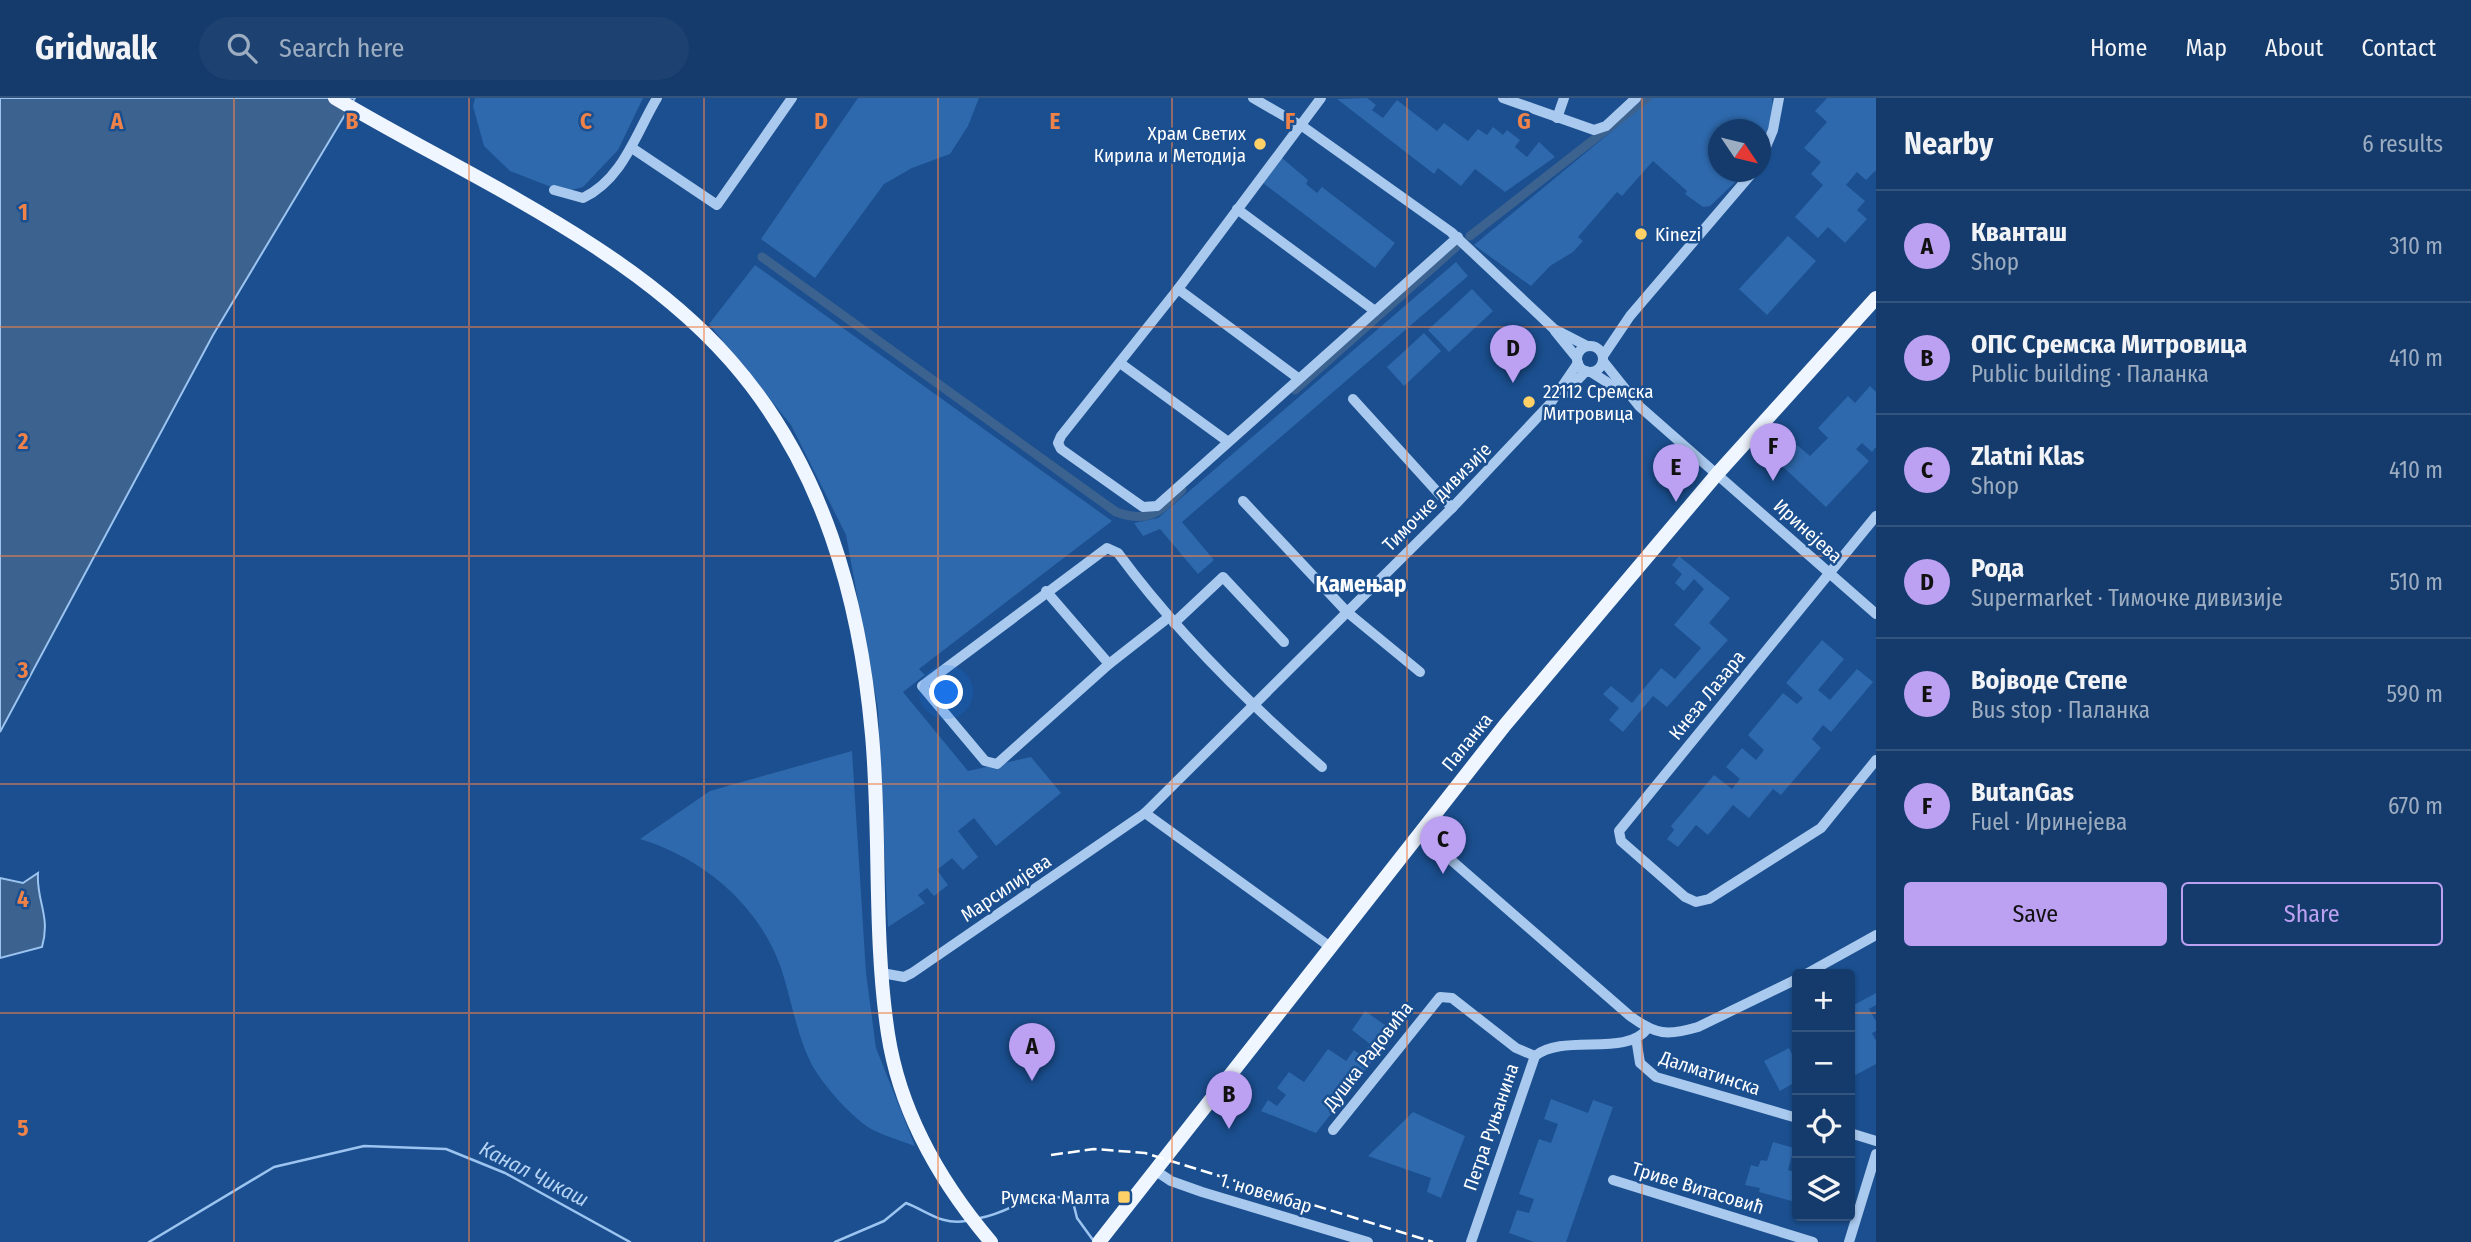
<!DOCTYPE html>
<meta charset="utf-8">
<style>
body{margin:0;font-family:"Fira Sans Condensed",sans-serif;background:#1d4271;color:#f1f3f6}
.controls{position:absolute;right:21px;bottom:21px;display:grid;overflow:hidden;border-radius:7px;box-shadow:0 2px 5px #0004}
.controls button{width:63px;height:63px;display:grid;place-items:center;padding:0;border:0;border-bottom:2px solid #33557e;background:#143b6b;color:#f1f3f6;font:35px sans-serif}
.compass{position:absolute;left:1708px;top:21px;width:63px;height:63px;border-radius:50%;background:#143b6b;box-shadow:0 2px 5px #0004;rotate:125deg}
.you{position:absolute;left:947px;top:595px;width:24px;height:24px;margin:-18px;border:5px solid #fff;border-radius:50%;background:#1a73e8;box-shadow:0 0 0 10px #1a73e833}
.badge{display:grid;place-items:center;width:46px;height:46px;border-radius:50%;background:#bca0f2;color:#111;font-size:23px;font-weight:700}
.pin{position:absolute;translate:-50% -58px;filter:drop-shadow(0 2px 4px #0008)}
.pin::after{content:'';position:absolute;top:37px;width:24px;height:21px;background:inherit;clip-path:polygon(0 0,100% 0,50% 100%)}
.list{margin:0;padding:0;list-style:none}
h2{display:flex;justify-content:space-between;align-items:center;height:91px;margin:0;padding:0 28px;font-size:30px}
h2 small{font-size:23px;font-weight:400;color:#9dadc1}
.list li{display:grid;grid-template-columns:46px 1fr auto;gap:21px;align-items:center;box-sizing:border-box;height:112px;padding:0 28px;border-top:2px solid #33557e}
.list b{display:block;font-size:26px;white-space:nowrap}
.list p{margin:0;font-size:23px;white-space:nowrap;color:#9dadc1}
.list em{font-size:23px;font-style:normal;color:#9dadc1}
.actions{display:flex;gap:14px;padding:21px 28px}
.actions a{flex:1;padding:16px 0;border:2px solid #bca0f2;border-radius:7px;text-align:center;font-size:24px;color:#bca0f2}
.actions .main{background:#bca0f2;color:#111}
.icon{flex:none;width:38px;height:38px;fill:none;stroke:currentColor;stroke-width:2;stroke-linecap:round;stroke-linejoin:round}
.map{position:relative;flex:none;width:1876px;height:1144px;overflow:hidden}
header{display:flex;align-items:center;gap:42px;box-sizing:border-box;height:98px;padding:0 35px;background:#143b6b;border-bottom:2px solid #33557e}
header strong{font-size:33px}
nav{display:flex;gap:38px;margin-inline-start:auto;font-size:24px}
.search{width:490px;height:63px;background:#1d4271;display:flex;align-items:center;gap:18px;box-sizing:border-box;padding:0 24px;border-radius:38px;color:#9dadc1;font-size:26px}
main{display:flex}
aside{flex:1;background:#143b6b}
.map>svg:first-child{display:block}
</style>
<header>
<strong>Gridwalk</strong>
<div class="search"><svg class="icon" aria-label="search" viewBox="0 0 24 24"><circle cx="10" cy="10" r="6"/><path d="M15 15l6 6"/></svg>Search here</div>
<nav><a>Home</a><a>Map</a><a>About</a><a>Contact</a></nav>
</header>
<main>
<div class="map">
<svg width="1876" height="1144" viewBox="0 0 1876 1144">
<rect width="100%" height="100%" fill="#1b4f8f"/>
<!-- green -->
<g fill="#2e69ad">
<polygon points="475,0 643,0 618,52 583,89 564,94 510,73 484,48 473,8"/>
<polygon points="858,0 979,0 968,28 950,56 912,70 884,86 815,180 761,141"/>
<polygon points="1367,0 1376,7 1372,12 1383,20 1397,2 1437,33 1444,25 1468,43 1478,31 1487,37 1493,29 1503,37 1507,32 1520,42 1515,49 1527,59 1539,44 1555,59 1505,94 1475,71 1461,88 1438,70 1434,76 1337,1"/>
<polygon points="1652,0 1772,0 1773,17 1761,50 1760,32 1718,32 1718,74 1746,74 1710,108 1703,109 1685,96 1687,93 1653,63 1622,98 1617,94 1578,139 1583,143 1573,154 1550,168 1531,188 1474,147"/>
<polygon points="1827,0 1876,0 1876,72 1866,82 1857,74 1846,87 1865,103 1857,112 1867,121 1845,145 1828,129 1818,140 1795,119 1823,87 1811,76 1821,64 1804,50 1827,24 1815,13"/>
<polygon points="1282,60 1308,82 1306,86 1317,95 1322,89 1395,145 1375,170 1263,85"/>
<polygon points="1788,138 1816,163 1767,217 1739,191"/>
<polygon points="1456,164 1468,178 1182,424 1214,462 1198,476 1160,431 1143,438 1134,425 1158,420"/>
<polygon points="755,167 1112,423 919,571 925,577 903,594 968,673 1031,659 1061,695 996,748 974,720 958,733 978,759 963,772 952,760 937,772 948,787 934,798 927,790 918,797 925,805 888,829 878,611 846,437 791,327 709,226"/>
<polygon points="1472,191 1493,213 1449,254 1428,232"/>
<polygon points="1424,235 1441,253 1404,288 1387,269"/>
<polygon points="1870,288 1876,294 1876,349 1872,354 1862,345 1856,351 1869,363 1826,409 1780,366 1797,347 1810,358 1828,340 1818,330 1848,298 1855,305"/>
<polygon points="1679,458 1730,500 1709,525 1728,542 1667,609 1653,598 1623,634 1609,622 1619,610 1603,596 1611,588 1632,605 1661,570 1675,581 1701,550 1674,527 1704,491 1694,481 1684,493 1675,485 1682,476 1672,467"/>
<polygon points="1822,542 1844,561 1818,592 1830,602 1857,571 1873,584 1831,634 1823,627 1812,641 1821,650 1781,697 1773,691 1749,720 1733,707 1708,737 1696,727 1678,749 1667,741 1674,732 1671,728 1714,677 1732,691 1740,681 1726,669 1742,650 1756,662 1764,652 1748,637 1783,595 1797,606 1803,600 1786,585"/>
<path d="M 852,653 L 866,875 L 876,950 L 915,1048 C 902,1043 888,1039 875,1033 C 854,1023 820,984 810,963 C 796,934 791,900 781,870 C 759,807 703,760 640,741 L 710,693 Z"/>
<polygon points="1876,895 1876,907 1869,911 1876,923 1876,933 1872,935 1876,943 1876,966 1850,980 1850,909"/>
<polygon points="1365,913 1395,934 1316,1035 1261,1013 1268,1002 1277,1008 1286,997 1277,990 1289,974 1304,984 1328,951 1346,963 1354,952 1362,958 1370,946 1352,932"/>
<polygon points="1789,950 1794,960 1797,959 1797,995 1792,986 1780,993 1764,963"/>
<polygon points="1551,1001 1588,1015 1593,1002 1613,1009 1566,1144 1534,1144 1509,1135 1517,1112 1529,1115 1534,1101 1519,1096 1539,1041 1551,1045 1558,1026 1544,1021"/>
<polygon points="1413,1014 1465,1038 1441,1100 1427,1094 1431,1080 1368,1058"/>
<polygon points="1773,1044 1794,1050 1788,1072 1797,1075 1795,1104 1759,1094 1760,1090 1745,1087 1751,1067 1758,1069 1761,1062 1767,1063"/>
</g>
<!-- water -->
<g fill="#3c6290" stroke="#9cc4f0" stroke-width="2">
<polygon points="0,0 355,0 213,237 0,634"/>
<path d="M 38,775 C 36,803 51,817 42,849 L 0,860 L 0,780 L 23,785 Z"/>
</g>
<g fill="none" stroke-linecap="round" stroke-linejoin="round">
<!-- stream -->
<g stroke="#9cc4f0" stroke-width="2.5">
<path d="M 980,1120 C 1017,1114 1033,1086 1073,1104 L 1077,1120 L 1093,1142"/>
<polyline points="149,1144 274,1069 364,1048 446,1051 505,1075 630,1144"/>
<path d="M 835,1144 L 884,1123 L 906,1105 C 929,1114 941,1127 966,1123"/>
</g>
<!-- canal -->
<g stroke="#3c6290" stroke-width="9">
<polyline points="1470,138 1647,0"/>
<path d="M 762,159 L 1116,414 C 1149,426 1159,414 1182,392"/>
<polyline points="1295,292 1456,149"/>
</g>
<!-- minor -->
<g stroke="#a9c9ee" stroke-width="10">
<polyline points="1253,0 1305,30 1451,134 1554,231 1587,248"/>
<polyline points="1321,0 1178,191 1061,338 1058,345 1061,351 1143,409 1157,408 1458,139"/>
<polyline points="1503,0 1594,32 1606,28 1636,0"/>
<polyline points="1557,20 1564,0"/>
<polyline points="632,50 717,107 792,0"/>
<polyline points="1760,63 1773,32 1779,0"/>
<path d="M 554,92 L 583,100 C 623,81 636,35 657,0"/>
<polyline points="1237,111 1375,213"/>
<polyline points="1178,191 1298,280"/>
<polyline points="1555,233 1577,260"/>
<circle cx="1590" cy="261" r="13"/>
<polyline points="1603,258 1630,218 1753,74"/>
<polyline points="1603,263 1639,308 1876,516"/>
<polyline points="1120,265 1227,343"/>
<polyline points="1591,274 1624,295"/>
<polyline points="1564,296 1586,273"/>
<polyline points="1353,301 1452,410"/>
<polyline points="1243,403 1347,514 1420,574"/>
<polyline points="1876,418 1619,733 1621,743 1685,799 1696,804 1709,801 1821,730 1876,662"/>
<polyline points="1046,493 1109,566"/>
<path d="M 1169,519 L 1109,566 L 997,666 L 985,663 L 922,588 L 1107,450 L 1118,455 C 1177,535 1247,604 1322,669"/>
<polyline points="1174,525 1223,479 1284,544"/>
<polyline points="1145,715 1329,848"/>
<path d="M 1419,734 L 1630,918 C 1656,937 1667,938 1698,929 L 1797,881"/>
<polyline points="882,875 904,879 912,875 1145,715 1452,410 1550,306 1578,265"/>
<polyline points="1806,876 1876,837"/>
<polyline points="1636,940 1640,965 1656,979 1797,1020"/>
<polyline points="1333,1032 1440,899 1452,900 1516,950 1535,958"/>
<polyline points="1850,1035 1876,1043"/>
<polyline points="1156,1073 1171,1083 1202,1094 1368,1144"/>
<polyline points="1613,1082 1813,1144"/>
<path d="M 1471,1144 L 1535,958 C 1563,935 1626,959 1647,931"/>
<polyline points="1849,1144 1876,1056"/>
</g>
<!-- major -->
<g stroke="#f0f6ff" stroke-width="14">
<path d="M 335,0 C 466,78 630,147 731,263 C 823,368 860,501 872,637 C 881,736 873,837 888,936 C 900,1014 941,1085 991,1144"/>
<polyline points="1099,1144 1505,627 1717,376 1876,200"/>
</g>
<!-- rail -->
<polyline stroke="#fff" stroke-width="2.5" stroke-dasharray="12 5" stroke-linecap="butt" points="1051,1057 1094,1051 1145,1055 1433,1144"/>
</g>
<!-- grid -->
<path fill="none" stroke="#ee8249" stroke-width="2" stroke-opacity="0.55" d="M 234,0 L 234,1144M 469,0 L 469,1144M 704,0 L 704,1144M 938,0 L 938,1144M 1172,0 L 1172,1144M 1407,0 L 1407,1144M 1642,0 L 1642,1144M 0,229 L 1876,229M 0,458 L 1876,458M 0,686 L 1876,686M 0,915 L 1797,915M 1850,915 L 1876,915"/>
<!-- markers -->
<g fill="#ffd166" stroke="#1b4f8f" stroke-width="2.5">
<circle cx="1260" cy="46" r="7"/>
<circle cx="1641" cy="136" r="7"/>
<circle cx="1529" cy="304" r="7"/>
<rect x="1117" y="1092" width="14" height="14" rx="3.5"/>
</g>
<g text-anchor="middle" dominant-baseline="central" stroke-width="5" stroke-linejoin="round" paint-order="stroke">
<!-- poi labels -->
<g font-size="19" fill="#fff" stroke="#1b4f8f" text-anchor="end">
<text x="1246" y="35">Храм Светих<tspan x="1246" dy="22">Кирила и Методија</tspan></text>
<text x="1655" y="136" text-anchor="start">Kinezi</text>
<text x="1543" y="293" text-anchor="start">22112 Сремска<tspan x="1543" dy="22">Митровица</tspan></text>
<text x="1110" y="1099">Румска Малта</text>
</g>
<!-- street labels -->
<g font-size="19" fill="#fff" stroke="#1b4f8f">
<text transform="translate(1437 399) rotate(-45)">Тимочке дивизије</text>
<text transform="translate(1808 433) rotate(42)">Иринејева</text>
<text transform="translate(1707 597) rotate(-51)">Кнеза Лазара</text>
<text transform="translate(1467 644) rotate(-51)">Паланка</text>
<text transform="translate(1006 790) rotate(-34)">Марсилијева</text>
<text transform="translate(1368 958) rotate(-52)">Душка Радовића</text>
<text transform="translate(1710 975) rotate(18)">Далматинска</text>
<text transform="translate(1491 1029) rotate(-71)">Петра Руњанина</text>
<text transform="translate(1698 1090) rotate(17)">Триве Витасовић</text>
<text transform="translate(1266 1095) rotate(17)">1. новембар</text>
</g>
<!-- water labels -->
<g font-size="21" font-style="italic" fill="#b5d3f5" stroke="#1b4f8f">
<text transform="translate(534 1076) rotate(27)">Канал Чикаш</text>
</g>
<!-- quarter labels -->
<g font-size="23" font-weight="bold" fill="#fff" stroke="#1b4f8f">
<text x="1361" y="486">Камењар</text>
</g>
</g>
<g font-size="23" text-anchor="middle" font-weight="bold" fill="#ee8249" stroke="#1b4f8f" stroke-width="5" stroke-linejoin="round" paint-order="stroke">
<text x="117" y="31">A</text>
<text x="352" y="31">B</text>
<text x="586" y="31">C</text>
<text x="821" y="31">D</text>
<text x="1055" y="31">E</text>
<text x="1290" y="31">F</text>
<text x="1524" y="31">G</text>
<text x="23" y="122">1</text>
<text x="23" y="351">2</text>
<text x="23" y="580">3</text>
<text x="23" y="809">4</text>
<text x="23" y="1038">5</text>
</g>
</svg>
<div class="controls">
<button>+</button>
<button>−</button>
<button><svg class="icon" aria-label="locate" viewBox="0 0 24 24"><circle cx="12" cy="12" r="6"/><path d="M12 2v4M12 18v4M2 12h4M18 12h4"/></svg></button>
<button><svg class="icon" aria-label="layers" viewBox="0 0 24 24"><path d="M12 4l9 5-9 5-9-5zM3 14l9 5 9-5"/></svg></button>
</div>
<svg class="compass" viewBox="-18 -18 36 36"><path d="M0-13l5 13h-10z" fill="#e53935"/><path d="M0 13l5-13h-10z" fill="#9dadc1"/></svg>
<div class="you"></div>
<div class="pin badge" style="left:1032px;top:983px">A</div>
<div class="pin badge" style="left:1229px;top:1031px">B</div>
<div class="pin badge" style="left:1443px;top:776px">C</div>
<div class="pin badge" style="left:1513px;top:285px">D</div>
<div class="pin badge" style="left:1676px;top:404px">E</div>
<div class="pin badge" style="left:1773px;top:383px">F</div>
</div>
<aside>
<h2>Nearby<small>6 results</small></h2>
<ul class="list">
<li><span class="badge">A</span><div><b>Кванташ</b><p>Shop</p></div><em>310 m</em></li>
<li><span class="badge">B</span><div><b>ОПС Сремска Митровица</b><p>Public building · Паланка</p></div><em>410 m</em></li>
<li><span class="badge">C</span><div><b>Zlatni Klas</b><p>Shop</p></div><em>410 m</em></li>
<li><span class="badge">D</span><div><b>Рода</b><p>Supermarket · Тимочке дивизије</p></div><em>510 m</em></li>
<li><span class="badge">E</span><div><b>Војводе Степе</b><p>Bus stop · Паланка</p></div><em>590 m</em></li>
<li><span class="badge">F</span><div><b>ButanGas</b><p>Fuel · Иринејева</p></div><em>670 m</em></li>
</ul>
<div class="actions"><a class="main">Save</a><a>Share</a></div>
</aside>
</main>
